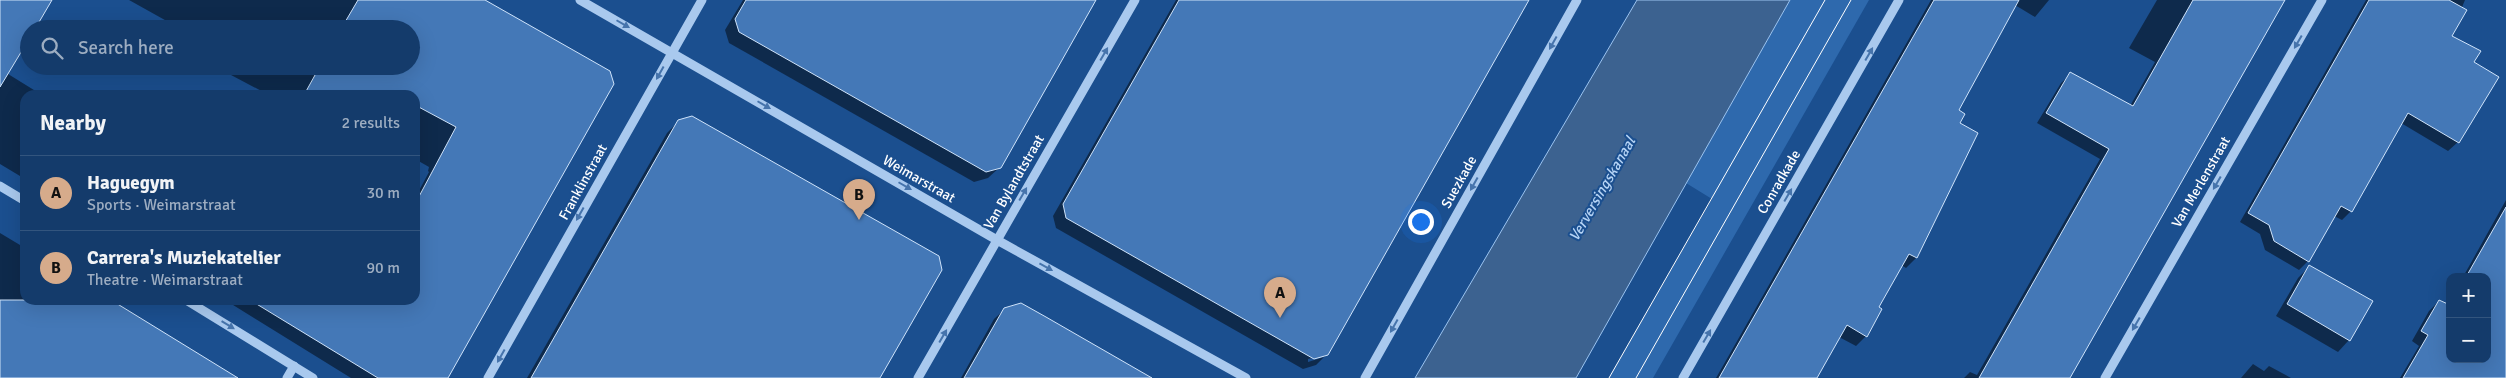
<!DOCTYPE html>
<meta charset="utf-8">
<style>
body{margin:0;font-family:Signika,sans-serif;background:#214673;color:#f1f3f6}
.controls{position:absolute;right:15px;bottom:15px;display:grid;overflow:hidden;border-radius:10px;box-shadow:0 5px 20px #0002}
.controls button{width:45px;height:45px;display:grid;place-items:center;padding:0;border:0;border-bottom:1px solid #33557e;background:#143b6b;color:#f1f3f6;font:25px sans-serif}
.you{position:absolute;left:1420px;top:221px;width:18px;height:18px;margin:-12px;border:4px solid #fff;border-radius:50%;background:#1a73e8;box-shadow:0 0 0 8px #1a73e833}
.badge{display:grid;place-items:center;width:32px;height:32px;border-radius:50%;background:#d6ab8b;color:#111;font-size:16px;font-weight:700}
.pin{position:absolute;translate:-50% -41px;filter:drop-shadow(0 1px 2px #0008)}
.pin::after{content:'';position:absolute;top:26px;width:18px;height:15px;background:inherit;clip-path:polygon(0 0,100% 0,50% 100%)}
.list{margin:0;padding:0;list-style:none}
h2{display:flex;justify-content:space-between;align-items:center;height:65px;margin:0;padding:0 20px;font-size:21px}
h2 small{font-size:16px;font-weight:400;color:#9dadc1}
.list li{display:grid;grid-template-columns:32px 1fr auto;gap:15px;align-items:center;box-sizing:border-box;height:75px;padding:0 20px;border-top:1px solid #33557e}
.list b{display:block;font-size:19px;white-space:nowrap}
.list p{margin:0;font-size:16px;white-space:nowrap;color:#9dadc1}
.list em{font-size:16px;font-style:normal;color:#9dadc1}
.icon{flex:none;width:28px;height:28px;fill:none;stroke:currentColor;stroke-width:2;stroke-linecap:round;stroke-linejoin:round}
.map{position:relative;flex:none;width:2506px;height:378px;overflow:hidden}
.search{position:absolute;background:#143b6b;box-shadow:0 5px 20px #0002;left:20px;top:20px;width:400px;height:55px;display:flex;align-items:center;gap:12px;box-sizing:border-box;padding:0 18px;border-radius:28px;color:#9dadc1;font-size:19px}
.panel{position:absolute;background:#143b6b;box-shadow:0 5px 20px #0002;left:20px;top:90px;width:400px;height:215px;border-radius:15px}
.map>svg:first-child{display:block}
</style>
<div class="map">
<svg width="2506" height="378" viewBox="0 0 2506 378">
<rect width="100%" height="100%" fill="#1b4f8f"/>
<!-- green -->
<polygon fill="#2e69ad" points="1790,0 1869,0 1653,378 1609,378 1712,199 1686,183"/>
<!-- water -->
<polygon fill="#3c6290" stroke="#9cc4f0" points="1637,0 1790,0 1576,378 1415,378"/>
<!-- shadow -->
<g fill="#0007" fill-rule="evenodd">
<polygon points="129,0 482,0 446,378 351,378 225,300 415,300 415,198 429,172 428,171 429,167 415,159 415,95 269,95 214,66 411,66 411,29 181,29"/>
<polygon points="743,0 1095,0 1000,167 988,178 974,182 729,43 725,30"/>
<path d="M 1176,0 L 1528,0 L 1327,354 L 1316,365 L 1303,369 L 1056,228 L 1053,216 ZM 1324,355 L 1324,357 L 1308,362 L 1308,359 Z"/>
<polygon points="1931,0 2049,0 2035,17 2015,5 1957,111 1958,123 1977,133 1916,258 1906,268 1901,265 1877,308 1866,336 1856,346 1839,337 1815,378 1716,378"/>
<polygon points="2157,0 2283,0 2068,378 1964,378 1970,372 1977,375 2100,159 2037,123 2061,83 2071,74 2130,106 2155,62 2129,48"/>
<polygon points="2366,0 2465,0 2450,36 2472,63 2458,142 2448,151 2401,123 2351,211 2342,220 2334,216 2308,261 2299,270 2265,250 2260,234 2240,222"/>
<polygon points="0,69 42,95 25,95 25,179 0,164"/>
<polygon points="679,121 879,378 527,378 667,133"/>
<polygon points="2506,200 2506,369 2501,378 2400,378 2419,346 2412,341 2429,311 2439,301 2446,306 2450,299 2450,359 2487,359 2487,277 2463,277"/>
<polygon points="0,233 25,248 25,300 109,300 236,378 0,378"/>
<polygon points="2309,267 2349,340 2338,352 2276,316 2298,278"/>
<polygon points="1005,309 1149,378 961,378 994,319"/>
<polygon points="2253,364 2264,371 2269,366 2291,378 2241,378"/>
</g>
<!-- building -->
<g fill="#4478b7" stroke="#cfe3fa">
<polygon points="0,0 52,0 35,29 29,29 29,39 0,87"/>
<polygon points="358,0 485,0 610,71 614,84 448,378 378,378 250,300 415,300 415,204 456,127 415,105 415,95 391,93 390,95 304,95 320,66 411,66 411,29 341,29"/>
<polygon points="746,0 1096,0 1001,168 986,172 739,32 735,19"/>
<polygon points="1179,0 1529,0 1328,355 1314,359 1066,218 1063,204"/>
<polygon points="1934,0 2019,0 1959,110 1965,114 1960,123 1978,133 1917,258 1909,254 1879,307 1882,309 1867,337 1847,325 1817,378 1719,378"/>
<polygon points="2193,0 2285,0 2070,378 1979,378 2109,149 2046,113 2070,72 2133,106"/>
<polygon points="2369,0 2449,0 2467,10 2452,36 2481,51 2474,62 2499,77 2459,143 2408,113 2352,212 2341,206 2309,262 2274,241 2269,225 2248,213"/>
<polygon points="692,116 939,256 942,270 880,378 531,378 678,120"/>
<polygon points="2506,207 2506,378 2403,378 2428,335 2421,331 2439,300 2450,305 2450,359 2487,359 2487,277 2466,277"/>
<polygon points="2309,265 2373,301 2350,341 2287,304"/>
<polygon points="0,300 111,300 238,378 0,378"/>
<polygon points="1021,303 1046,317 1152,378 964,378 1004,308"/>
</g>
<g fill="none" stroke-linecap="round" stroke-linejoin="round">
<!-- minor -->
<g stroke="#a9c9ee" stroke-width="9">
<polyline points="580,0 997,240 1246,378"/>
<polyline points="0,186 25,201"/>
<polyline points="186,300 313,378"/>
<polyline points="287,378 294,366"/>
<polyline points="488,378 702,0"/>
<polyline points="918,378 1135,0"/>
<polyline points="1365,378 1577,0"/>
<polyline points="1683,378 1899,0"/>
<polyline points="2105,378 2322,0"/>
</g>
<!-- tram -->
<g stroke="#fff" stroke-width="1">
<polyline points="1609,378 1825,0"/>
<polyline points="1636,378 1851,0"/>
</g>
</g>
<!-- one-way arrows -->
<defs><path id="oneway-solid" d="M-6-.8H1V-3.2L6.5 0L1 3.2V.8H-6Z" transform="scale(1.25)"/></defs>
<g fill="#4674ac">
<use href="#oneway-solid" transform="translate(623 24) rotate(30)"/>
<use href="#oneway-solid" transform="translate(2298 42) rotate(120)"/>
<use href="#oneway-solid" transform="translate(1553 43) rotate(119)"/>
<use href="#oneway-solid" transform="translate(1104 54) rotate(-60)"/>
<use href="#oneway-solid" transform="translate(1869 54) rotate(-60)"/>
<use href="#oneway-solid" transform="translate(660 73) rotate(119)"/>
<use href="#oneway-solid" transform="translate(764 105) rotate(30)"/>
<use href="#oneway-solid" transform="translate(2217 183) rotate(120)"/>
<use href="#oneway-solid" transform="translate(1474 184) rotate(119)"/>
<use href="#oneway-solid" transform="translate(905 186) rotate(30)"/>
<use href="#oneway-solid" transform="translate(1023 194) rotate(-60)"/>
<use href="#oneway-solid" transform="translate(1788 195) rotate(-60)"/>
<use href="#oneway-solid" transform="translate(580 214) rotate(119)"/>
<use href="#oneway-solid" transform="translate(1046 267) rotate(29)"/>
<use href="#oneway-solid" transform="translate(2136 324) rotate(120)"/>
<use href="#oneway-solid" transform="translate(228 325) rotate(31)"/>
<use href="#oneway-solid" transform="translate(1394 326) rotate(119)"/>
<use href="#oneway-solid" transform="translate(943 336) rotate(-60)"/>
<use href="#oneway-solid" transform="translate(1707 336) rotate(-60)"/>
<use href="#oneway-solid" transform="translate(501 356) rotate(119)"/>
</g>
<g text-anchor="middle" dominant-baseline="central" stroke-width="4" stroke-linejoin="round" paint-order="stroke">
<!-- street labels -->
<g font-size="14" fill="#fff" stroke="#1b4f8f">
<text transform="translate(919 179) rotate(30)">Weimarstraat</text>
<text transform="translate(583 182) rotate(-61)">Franklinstraat</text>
<text transform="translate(1014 182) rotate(-60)">Van Bylandtstraat</text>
<text transform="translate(1459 182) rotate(-61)">Suezkade</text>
<text transform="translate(1779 182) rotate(-60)">Conradkade</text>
<text transform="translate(2201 182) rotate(-60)">Van Merlenstraat</text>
</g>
<!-- water labels -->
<g font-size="15" font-style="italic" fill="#b5d3f5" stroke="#1b4f8f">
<text transform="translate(1602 189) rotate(-60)">Verversingskanaal</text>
</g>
</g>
</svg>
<div class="controls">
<button>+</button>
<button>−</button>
</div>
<div class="you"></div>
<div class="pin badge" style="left:1280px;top:318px">A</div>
<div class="pin badge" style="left:859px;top:220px">B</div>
<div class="search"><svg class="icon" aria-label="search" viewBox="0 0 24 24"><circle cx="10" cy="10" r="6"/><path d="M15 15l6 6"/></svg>Search here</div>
<section class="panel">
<h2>Nearby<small>2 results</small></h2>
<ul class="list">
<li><span class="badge">A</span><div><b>Haguegym</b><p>Sports · Weimarstraat</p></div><em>30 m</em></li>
<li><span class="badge">B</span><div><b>Carrera's Muziekatelier</b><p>Theatre · Weimarstraat</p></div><em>90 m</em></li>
</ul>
</section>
</div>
